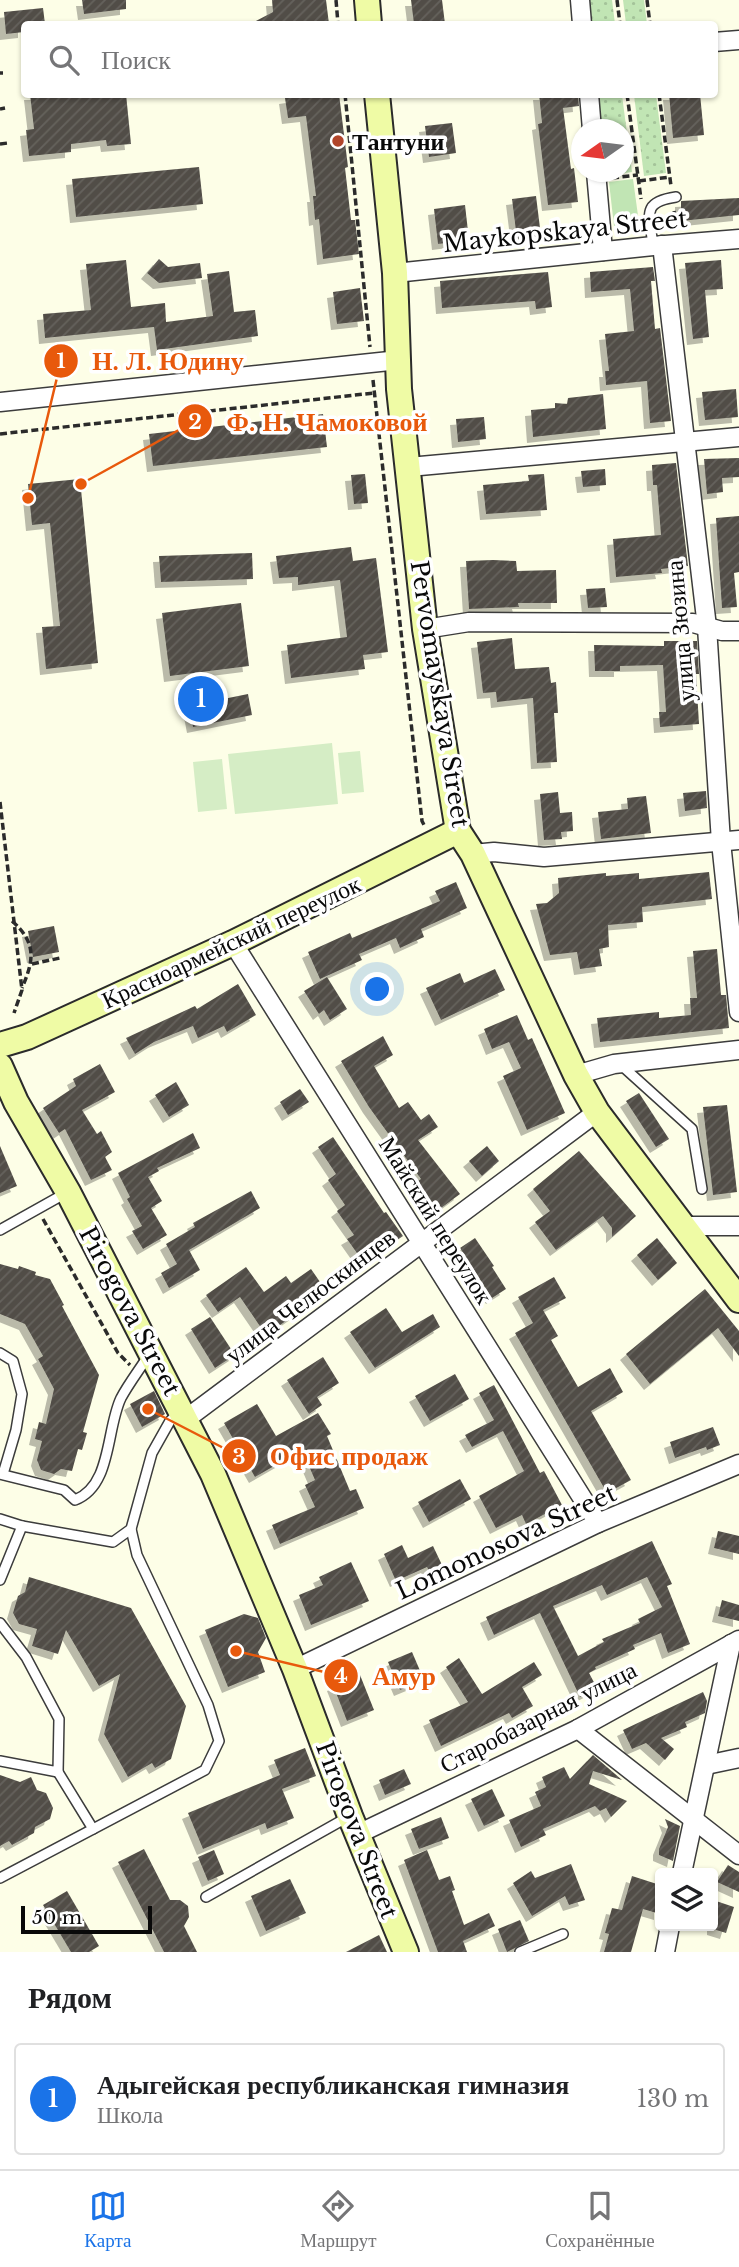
<!DOCTYPE html>
<html lang="ru">
<meta charset="utf-8">
<style>
body{margin:0;font-family:"Libre Baskerville",serif;background:#f6f6f6;color:#202124}
.controls{position:absolute;right:21px;bottom:21px;display:grid;overflow:hidden;border-radius:7px;box-shadow:0 2px 5px #0004}
.controls button{width:63px;height:63px;display:grid;place-items:center;padding:0;border:0;border-bottom:2px solid #e0e0e0;background:#fff;color:#202124;font:35px sans-serif}
.compass{position:absolute;left:571px;top:119px;width:63px;height:63px;border-radius:50%;background:#fff;box-shadow:0 2px 5px #0004;rotate:256deg}
.scale{position:absolute;left:21px;bottom:18px;width:131px;box-sizing:border-box;padding-left:7px;border:4px solid #090909;border-top:0;font-size:19px;line-height:24px;white-space:nowrap;color:#090909;-webkit-text-stroke:5px #fff;paint-order:stroke}
.you{position:absolute;left:378px;top:990px;width:24px;height:24px;margin:-18px;border:5px solid #fff;border-radius:50%;background:#1a73e8;box-shadow:0 0 0 10px #1a73e833}
.badge{display:grid;place-items:center;width:46px;height:46px;border-radius:50%;background:#1a73e8;color:#fff;font-size:23px;font-weight:700}
.pin{position:absolute;translate:-50% -50%;border:4px solid #fff;box-shadow:0 2px 7px #0006}
.list{margin:0;padding:0;list-style:none}
h2{display:flex;justify-content:space-between;align-items:center;height:91px;margin:0;padding:0 28px;font-size:30px}
h2 small{font-size:23px;font-weight:400;color:#757577}
.list li{display:grid;grid-template-columns:46px 1fr auto;gap:21px;align-items:center;box-sizing:border-box;height:112px;margin:0 14px 14px;padding:0 14px;border:2px solid #e0e0e0;border-radius:7px}
.list b{display:block;font-size:26px;white-space:nowrap}
.list p{margin:0;font-size:23px;white-space:nowrap;color:#757577}
.list em{font-size:23px;font-style:normal;color:#757577}
.icon{flex:none;width:38px;height:38px;fill:none;stroke:currentColor;stroke-width:2;stroke-linecap:round;stroke-linejoin:round}
.map{position:relative;flex:none;width:739px;height:1952px;overflow:hidden}
.search{position:absolute;background:#fff;box-shadow:0 2px 5px #0004;left:21px;right:21px;top:21px;height:77px;display:flex;align-items:center;gap:18px;box-sizing:border-box;padding:0 24px;border-radius:7px;color:#757577;font-size:26px}
.sheet{height:217px;background:#fff}
nav{display:flex;justify-content:space-around;align-items:center;box-sizing:border-box;height:98px;border-top:2px solid #e0e0e0;background:#fff;font-size:19px;color:#757577}
nav a{display:grid;justify-items:center;gap:4px}
nav .on{color:#1a73e8}
.map>svg:first-child{display:block}
</style>
<div class="map">
<svg width="739" height="1952" viewBox="0 0 739 1952">
<defs>
<pattern id="grass-dots" width="8" height="8" patternUnits="userSpaceOnUse" patternTransform="scale(1.75)"><rect width="8" height="8" fill="#c1e5b4"/><path d="M2 2h.1M6 6h.1" fill="none" stroke="#a4c399" stroke-width="1.8" stroke-linecap="round"/></pattern>
<pattern id="building-hatch" width="6" height="6" patternUnits="userSpaceOnUse" patternTransform="scale(1.75)"><rect width="6" height="6" fill="#514d47"/><path d="M-1 1l2-2M0 6l6-6M5 7l2-2" fill="none" stroke="#65625d"/></pattern>
<filter id="shadow"><feDropShadow dx="-6" dy="6" stdDeviation="0" flood-color="#0004"/></filter>
</defs>
<rect width="100%" height="100%" fill="#fdfee7"/>
<!-- grass -->
<g fill="url(#grass-dots)">
<polygon points="585,0 612,0 615,24 588,24"/>
<polygon points="623,0 644,0 647,24 626,24"/>
<polygon points="595,95 622,95 632,172 604,176 603,172 624,172 624,130 599,129"/>
<polygon points="634,95 656,95 666,173 644,176"/>
</g>
<!-- park -->
<polygon fill="#c1e5b4" points="633,179 639,223 614,226 609,182"/>
<!-- pitch -->
<g fill="#d5edc5">
<polygon points="332,743 338,804 235,814 228,754"/>
<polygon points="360,751 364,792 342,794 338,753"/>
<polygon points="222,759 227,809 198,812 193,762"/>
</g>
<!-- building -->
<g fill="url(#building-hatch)" fill-rule="evenodd" filter="url(#shadow)">
<polygon points="82,0 126,0 126,9 84,14"/>
<polygon points="272,0 326,0 329,24 250,24 273,12"/>
<polygon points="411,0 442,0 445,24 414,24"/>
<polygon points="43,8 45,24 24,24 24,32 6,34 4,12"/>
<polygon points="30,94 126,94 131,144 107,146 106,140 71,144 71,152 29,156 26,130 34,129"/>
<polygon points="312,94 339,94 348,167 345,168 351,220 355,220 359,254 323,259 319,219 315,220 313,196 316,196 306,116 288,118 285,98"/>
<polygon points="539,94 578,94 579,106 563,108 571,169 574,168 578,202 548,205 538,124 542,123"/>
<polygon points="669,94 700,94 704,135 673,138"/>
<polygon points="452,123 456,153 429,157 425,126"/>
<polygon points="199,167 203,204 76,217 72,179"/>
<polygon points="536,196 541,236 517,239 512,199"/>
<polygon points="739,198 739,215 681,221 681,201"/>
<polygon points="465,205 469,240 438,244 434,209"/>
<polygon points="159,259 168,267 200,263 202,278 159,283 147,273"/>
<polygon points="126,260 131,307 165,303 166,322 213,316 207,274 229,271 234,312 255,310 258,336 157,350 154,327 45,338 43,314 91,310 86,264"/>
<polygon points="721,260 723,289 705,290 709,337 693,339 685,263"/>
<polygon points="653,267 655,281 651,281 655,329 660,328 671,421 650,423 647,381 606,385 605,371 609,371 605,334 634,331 630,289 591,292 590,272"/>
<polygon points="548,272 552,307 536,309 535,301 442,308 440,281"/>
<polygon points="360,288 364,321 337,324 333,292"/>
<polygon points="736,389 738,417 705,420 702,392"/>
<polygon points="603,394 606,429 533,437 531,410 555,408 555,403 567,404 568,398"/>
<polygon points="323,414 327,447 153,466 149,434"/>
<polygon points="484,417 486,439 458,442 456,419"/>
<polygon points="739,458 739,477 722,478 723,492 707,494 704,459"/>
<polygon points="676,463 688,566 661,569 662,573 616,577 613,539 661,535 657,485 653,485 652,465"/>
<polygon points="605,469 606,485 583,487 581,471"/>
<polygon points="365,474 368,503 354,504 351,475"/>
<polygon points="544,474 547,510 486,514 483,485 529,481 528,475"/>
<polygon points="80,479 98,663 46,669 42,627 60,626 50,523 32,525 28,484"/>
<polygon points="739,516 739,572 734,573 737,607 722,608 716,518"/>
<polygon points="351,547 353,561 376,558 388,652 363,655 365,669 291,678 287,645 347,637 340,580 298,585 298,577 279,578 276,556"/>
<polygon points="252,553 253,579 161,582 159,556"/>
<polygon points="493,560 516,561 517,571 556,570 557,603 518,603 519,607 469,609 466,561"/>
<polygon points="605,588 607,607 588,608 586,589"/>
<polygon points="241,603 249,666 170,676 162,613"/>
<polygon points="512,638 515,669 549,667 551,683 556,682 558,713 554,713 557,762 537,763 533,698 497,702 496,692 483,693 477,642"/>
<polygon points="664,641 697,641 699,674 696,674 699,724 660,727 659,712 666,712 663,665 620,666 620,671 595,671 594,645 664,646"/>
<polygon points="248,694 252,715 193,727 189,706"/>
<polygon points="706,791 707,808 685,811 683,793"/>
<polygon points="558,792 560,813 572,812 573,831 561,832 562,839 544,840 540,794"/>
<polygon points="646,796 651,833 601,839 598,812 628,809 627,798"/>
<polygon points="709,872 712,899 642,907 643,922 608,925 609,947 599,949 602,966 580,969 577,952 550,955 536,904 547,903 559,893 558,878 606,873 606,876 639,873 639,879"/>
<polygon points="456,882 467,908 421,929 424,937 400,948 396,938 359,954 362,960 320,979 308,952 350,933 352,938 440,901 435,891"/>
<polygon points="54,926 59,952 33,957 28,931"/>
<polygon points="717,949 721,995 726,995 729,1028 600,1042 597,1018 659,1012 659,1018 691,1015 690,998 697,998 693,951"/>
<polygon points="495,969 505,990 441,1020 426,988 460,973 464,983"/>
<polygon points="327,977 347,1009 330,1020 324,1010 319,1014 304,991"/>
<polygon points="238,984 256,1015 227,1032 224,1026 198,1038 193,1026 154,1042 135,1054 126,1038 195,1006 197,1009"/>
<polygon points="517,1015 528,1040 532,1038 565,1113 527,1130 503,1076 521,1068 509,1042 492,1049 484,1029"/>
<polygon points="383,1036 393,1055 374,1066 399,1108 408,1102 421,1120 429,1114 438,1127 418,1140 460,1194 437,1211 415,1183 421,1179 369,1107 341,1061"/>
<polygon points="100,1064 115,1092 82,1110 97,1134 101,1131 112,1152 105,1157 112,1170 91,1180 65,1129 59,1133 43,1108 76,1086 73,1079"/>
<polygon points="176,1082 189,1105 169,1117 155,1095"/>
<polygon points="300,1089 309,1102 288,1115 280,1102"/>
<polygon points="639,1093 669,1139 656,1147 626,1101"/>
<polygon points="727,1105 737,1192 713,1195 703,1107"/>
<polygon points="193,1133 200,1148 157,1168 159,1171 148,1177 162,1201 151,1208 167,1235 143,1249 132,1231 142,1226 127,1199 130,1197 118,1173"/>
<polygon points="333,1137 384,1213 386,1212 403,1236 364,1263 347,1239 354,1235 337,1211 345,1205 328,1180 336,1174 318,1147"/>
<polygon points="0,1146 17,1186 0,1193"/>
<polygon points="487,1146 499,1161 482,1176 469,1161"/>
<polygon points="579,1151 636,1216 612,1237 612,1228 603,1216 556,1250 535,1222 550,1211 533,1189"/>
<polygon points="251,1191 260,1208 189,1250 200,1270 169,1288 161,1273 177,1264 166,1244 195,1227 193,1223"/>
<polygon points="475,1238 494,1266 492,1267 506,1289 492,1298 460,1248"/>
<polygon points="657,1238 677,1263 658,1280 637,1255"/>
<polygon points="0,1264 18,1269 19,1266 36,1272 35,1275 50,1279 64,1305 62,1306 99,1375 83,1432 87,1433 82,1450 78,1449 72,1471 61,1469 54,1474 41,1470 37,1460 42,1441 35,1439 39,1422 46,1424 54,1389 38,1359 43,1356 25,1324 0,1314"/>
<polygon points="246,1267 264,1292 286,1276 291,1283 311,1269 327,1292 266,1335 240,1297 218,1312 206,1295"/>
<polygon points="554,1277 566,1298 543,1310 558,1336 551,1340 578,1387 610,1368 623,1392 591,1411 631,1480 607,1493 515,1333 533,1323 518,1297"/>
<polygon points="705,1289 739,1331 739,1356 718,1328 650,1384 626,1354"/>
<polygon points="386,1308 402,1332 433,1314 440,1327 375,1368 350,1332"/>
<polygon points="210,1317 235,1355 215,1368 191,1329"/>
<polygon points="323,1357 339,1383 317,1397 322,1405 309,1414 287,1380"/>
<polygon points="455,1374 469,1399 430,1421 415,1396"/>
<polygon points="494,1385 540,1473 544,1471 562,1505 526,1524 522,1515 496,1528 479,1496 524,1471 503,1431 472,1447 465,1435 494,1420 479,1393"/>
<polygon points="154,1391 165,1414 142,1427 130,1404"/>
<polygon points="257,1404 276,1436 318,1413 331,1434 327,1436 350,1491 356,1489 364,1508 280,1544 272,1525 315,1507 305,1485 315,1480 302,1450 255,1477 224,1423"/>
<polygon points="713,1427 720,1445 707,1450 706,1447 675,1458 670,1442"/>
<polygon points="460,1479 471,1499 429,1522 418,1502"/>
<polygon points="718,1531 739,1536 739,1554 714,1548"/>
<path d="M 652,1541 L 672,1584 L 667,1586 L 690,1644 L 668,1653 L 661,1633 L 633,1645 L 635,1649 L 595,1667 L 596,1669 L 589,1673 L 597,1688 L 580,1697 L 540,1613 L 494,1635 L 486,1617 ZM 647,1577 L 662,1607 L 638,1619 L 640,1623 L 602,1639 L 604,1642 L 578,1656 L 553,1606 L 602,1585 L 607,1595 Z"/>
<polygon points="402,1545 408,1558 433,1546 442,1565 429,1571 427,1567 396,1581 384,1554"/>
<polygon points="351,1562 369,1601 311,1625 299,1595 323,1585 319,1577"/>
<polygon points="29,1577 131,1608 186,1706 171,1759 155,1768 152,1763 128,1777 104,1734 120,1674 99,1686 66,1630 58,1654 32,1646 37,1629 19,1624 13,1613 18,1596 25,1592"/>
<polygon points="722,1600 739,1605 739,1621 718,1616"/>
<polygon points="244,1614 258,1618 266,1638 258,1652 265,1672 228,1687 205,1630"/>
<polygon points="412,1652 424,1680 400,1690 388,1662"/>
<polygon points="459,1658 482,1694 534,1662 542,1675 522,1687 533,1706 512,1718 509,1713 441,1746 429,1720 468,1702 446,1667"/>
<polygon points="360,1675 374,1710 347,1721 333,1685"/>
<polygon points="703,1692 707,1701 705,1713 685,1722 687,1727 661,1738 674,1749 665,1760 646,1743 632,1749 623,1730"/>
<polygon points="305,1748 316,1776 282,1789 294,1818 267,1829 265,1823 203,1849 188,1813 280,1775 274,1760"/>
<polygon points="593,1755 622,1780 593,1771 589,1784 627,1801 611,1817 606,1808 600,1811 595,1806 543,1829 546,1835 521,1847 509,1820 541,1806 535,1792 546,1787 542,1777 564,1767 570,1779"/>
<polygon points="404,1769 411,1784 385,1795 379,1780"/>
<polygon points="0,1775 20,1782 31,1777 37,1790 46,1793 53,1808 50,1819 35,1827 34,1833 12,1845 9,1841 0,1846"/>
<polygon points="492,1789 505,1816 484,1826 471,1799"/>
<polygon points="441,1817 449,1838 419,1849 411,1829"/>
<polygon points="665,1819 680,1826 673,1861 659,1855 659,1849 668,1827"/>
<polygon points="144,1849 170,1900 180,1900 188,1906 189,1917 184,1926 197,1952 164,1952 118,1862"/>
<polygon points="214,1850 224,1874 208,1881 198,1857"/>
<polygon points="427,1850 439,1880 450,1876 455,1890 452,1891 464,1925 489,1913 495,1926 463,1941 467,1952 438,1952 404,1860"/>
<polygon points="571,1864 585,1900 569,1905 565,1896 532,1916 513,1883 531,1871 535,1878"/>
<polygon points="728,1865 739,1872 739,1892 717,1882"/>
<polygon points="632,1876 660,1885 660,1914 643,1909 631,1952 604,1952 609,1934 605,1933 612,1908 622,1910"/>
<polygon points="290,1879 306,1913 266,1931 251,1896"/>
<polygon points="67,1891 99,1946 89,1952 71,1952 43,1905"/>
<polygon points="713,1900 734,1907 726,1933 713,1929"/>
<polygon points="520,1920 529,1941 507,1952 498,1929"/>
<polygon points="379,1935 387,1952 346,1952"/>
</g>
<g fill="none" stroke-linecap="round" stroke-linejoin="round">
<defs>
<g id="lane">
<path d="M 653,246 C 650,216 640,202 676,197"/>
<polyline points="620,1064 692,1129 702,1189"/>
<polyline points="0,1230 66,1193"/>
<polyline points="0,1353 13,1361 22,1394 16,1430 3,1474"/>
<path d="M 0,1474 L 64,1490 L 75,1500 C 112,1486 106,1429 121,1398 C 129,1383 140,1369 148,1356"/>
<polyline points="0,1519 22,1526 113,1542 131,1529 152,1453 170,1421 178,1414"/>
<polyline points="0,1580 22,1526"/>
<polyline points="0,1623 26,1657 59,1719 58,1772 0,1761"/>
<polyline points="58,1772 93,1829"/>
<polyline points="0,1878 205,1770 219,1741 208,1705 137,1555 131,1529"/>
<polyline points="206,1897 348,1817"/>
<polyline points="520,1952 563,1934"/>
</g>
<g id="street">
<polyline points="580,0 582,24"/>
<polyline points="714,42 739,40"/>
<polyline points="589,94 592,130"/>
<polyline points="596,172 603,251"/>
<polyline points="662,245 707,627 721,842 739,1012"/>
<polyline points="395,273 653,246 739,239"/>
<polyline points="0,402 399,360"/>
<polyline points="409,467 739,437"/>
<polyline points="425,629 469,622 693,623 722,631 739,631"/>
<polyline points="473,854 494,852 544,857 739,840"/>
<polyline points="233,943 598,1523"/>
<polyline points="576,1075 614,1064 739,1050"/>
<polyline points="685,1226 739,1226"/>
<polyline points="186,1419 597,1112"/>
<polyline points="295,1669 598,1523 739,1464"/>
<polyline points="578,1729 739,1855"/>
<polyline points="706,1765 739,1758"/>
<polyline points="358,1834 578,1729 739,1640"/>
<polyline points="682,1873 731,1644"/>
<polyline points="665,1952 670,1926"/>
</g>
<g id="secondary">
<polyline points="367,0 369,24"/>
<polyline points="377,94 395,273 399,389 425,629 458,831 473,854 576,1075 597,1112 739,1300"/>
<polyline points="0,1045 27,1037 233,943 458,831"/>
<polyline points="0,1066 16,1102 68,1192 213,1474 295,1669 350,1816 406,1952"/>
</g>
</defs>
<!-- lane casing -->
<use href="#lane" stroke="#3c3c3c" stroke-width="12"/>
<!-- street casing -->
<use href="#street" stroke="#3c3c3c" stroke-width="21"/>
<!-- secondary casing -->
<use href="#secondary" stroke="#2b2b2b" stroke-width="28"/>
<!-- path -->
<g stroke="#2b2b2b" stroke-width="3.5" stroke-dasharray="7 3.5" stroke-linecap="butt">
<polyline points="336,0 338,24"/>
<polyline points="617,0 620,24"/>
<polyline points="647,0 650,24"/>
<polyline points="0,73 3,73"/>
<polyline points="345,94 370,347"/>
<polyline points="627,94 641,199"/>
<polyline points="659,94 671,186"/>
<polyline points="0,109 5,108"/>
<polyline points="0,144 8,143"/>
<polyline points="612,178 638,175"/>
<polyline points="639,181 670,177"/>
<polyline points="674,211 676,227"/>
<polyline points="373,380 422,821 425,827"/>
<polyline points="0,434 374,393"/>
<polyline points="0,802 22,990 14,1013"/>
<path d="M 12,921 C 37,943 34,960 22,988"/>
<polyline points="32,964 60,958"/>
<polyline points="43,1219 118,1353 130,1365"/>
</g>
<!-- lane -->
<use href="#lane" stroke="#fff" stroke-width="9"/>
<!-- street -->
<use href="#street" stroke="#fff" stroke-width="18"/>
<!-- secondary -->
<use href="#secondary" stroke="#effba5" stroke-width="24"/>
</g>
<!-- markers -->
<circle fill="#b1452a" stroke="#fff" stroke-width="2.5" cx="338" cy="141" r="7"/>
<g text-anchor="middle" dominant-baseline="central" stroke-width="7" stroke-linejoin="round" paint-order="stroke">
<!-- poi labels -->
<g font-size="24" font-weight="bold" fill="#090909" stroke="#fff" text-anchor="start">
<text x="352" y="141">Тантуни</text>
</g>
<!-- street labels -->
<g font-size="24" fill="#090909" stroke="#fff">
<text transform="translate(565 231) rotate(-6)">Maykopskaya Street</text>
<text transform="translate(680 631) rotate(-95)">улица Зюзина</text>
<text transform="translate(440 694) rotate(81)">Pervomayskaya Street</text>
<text transform="translate(231 942) rotate(-25)">Красноармейский переулок</text>
<text transform="translate(436 1220) rotate(58)">Майский переулок</text>
<text transform="translate(310 1296) rotate(-37)">улица Челюскинцев</text>
<text transform="translate(130 1311) rotate(62)">Pirogova Street</text>
<text transform="translate(506 1542) rotate(-25)">Lomonosova Street</text>
<text transform="translate(538 1717) rotate(-27)">Старобазарная улица</text>
<text transform="translate(357 1830) rotate(69)">Pirogova Street</text>
</g>
</g>
<!-- callouts -->
<path fill="none" stroke="#e8590c" stroke-width="2.5" d="M28 498L61 361M81 484L195 421M148 1409L239 1456M236 1651L341 1676"/>
<g fill="#e8590c" stroke="#fff" stroke-width="2.5">
<circle cx="28" cy="498" r="7"/>
<circle cx="81" cy="484" r="7"/>
<circle cx="148" cy="1409" r="7"/>
<circle cx="236" cy="1651" r="7"/>
<circle cx="61" cy="361" r="18"/>
<circle cx="195" cy="421" r="18"/>
<circle cx="239" cy="1456" r="18"/>
<circle cx="341" cy="1676" r="18"/>
</g>
<g font-size="21" text-anchor="middle" font-weight="bold" fill="#fff">
<text x="61" y="368">1</text>
<text x="195" y="429">2</text>
<text x="239" y="1464">3</text>
<text x="341" y="1683">4</text>
</g>
<g font-size="26" text-anchor="middle" font-weight="bold" fill="#e8590c" stroke="#fff" stroke-width="7" stroke-linejoin="round" paint-order="stroke">
<text x="168" y="370">Н. Л. Юдину</text>
<text x="327" y="431">Ф. Н. Чамоковой</text>
<text x="349" y="1465">Офис продаж</text>
<text x="404" y="1685">Амур</text>
</g>
</svg>
<div class="controls">
<button><svg class="icon" aria-label="layers" viewBox="0 0 24 24"><path d="M12 4l9 5-9 5-9-5zM3 14l9 5 9-5"/></svg></button>
</div>
<svg class="compass" viewBox="-18 -18 36 36"><path d="M0-13l5 13h-10z" fill="#e53935"/><path d="M0 13l5-13h-10z" fill="#757577"/></svg>
<div class="scale">50 m</div>
<div class="you"></div>
<div class="pin badge" style="left:201px;top:699px">1</div>
<div class="search"><svg class="icon" aria-label="search" viewBox="0 0 24 24"><circle cx="10" cy="10" r="6"/><path d="M15 15l6 6"/></svg>Поиск</div>
</div>
<section class="sheet">
<h2>Рядом<small></small></h2>
<ul class="list">
<li><span class="badge">1</span><div><b>Адыгейская республиканская гимназия</b><p>Школа</p></div><em>130 m</em></li>
</ul>
</section>
<nav>
<a class="on"><svg class="icon" aria-label="map" viewBox="0 0 24 24"><path d="M3 6l6-2 6 2 6-2v14l-6 2-6-2-6 2zM9 4v14M15 6v14"/></svg>Карта</a>
<a><svg class="icon" aria-label="directions" viewBox="0 0 24 24"><path d="M12 3l9 9-9 9-9-9zM9 14v-3h6M13 9l2 2-2 2"/></svg>Маршрут</a>
<a><svg class="icon" aria-label="saved" viewBox="0 0 24 24"><path d="M7 4h10v16l-5-4-5 4z"/></svg>Сохранённые</a>
</nav>
